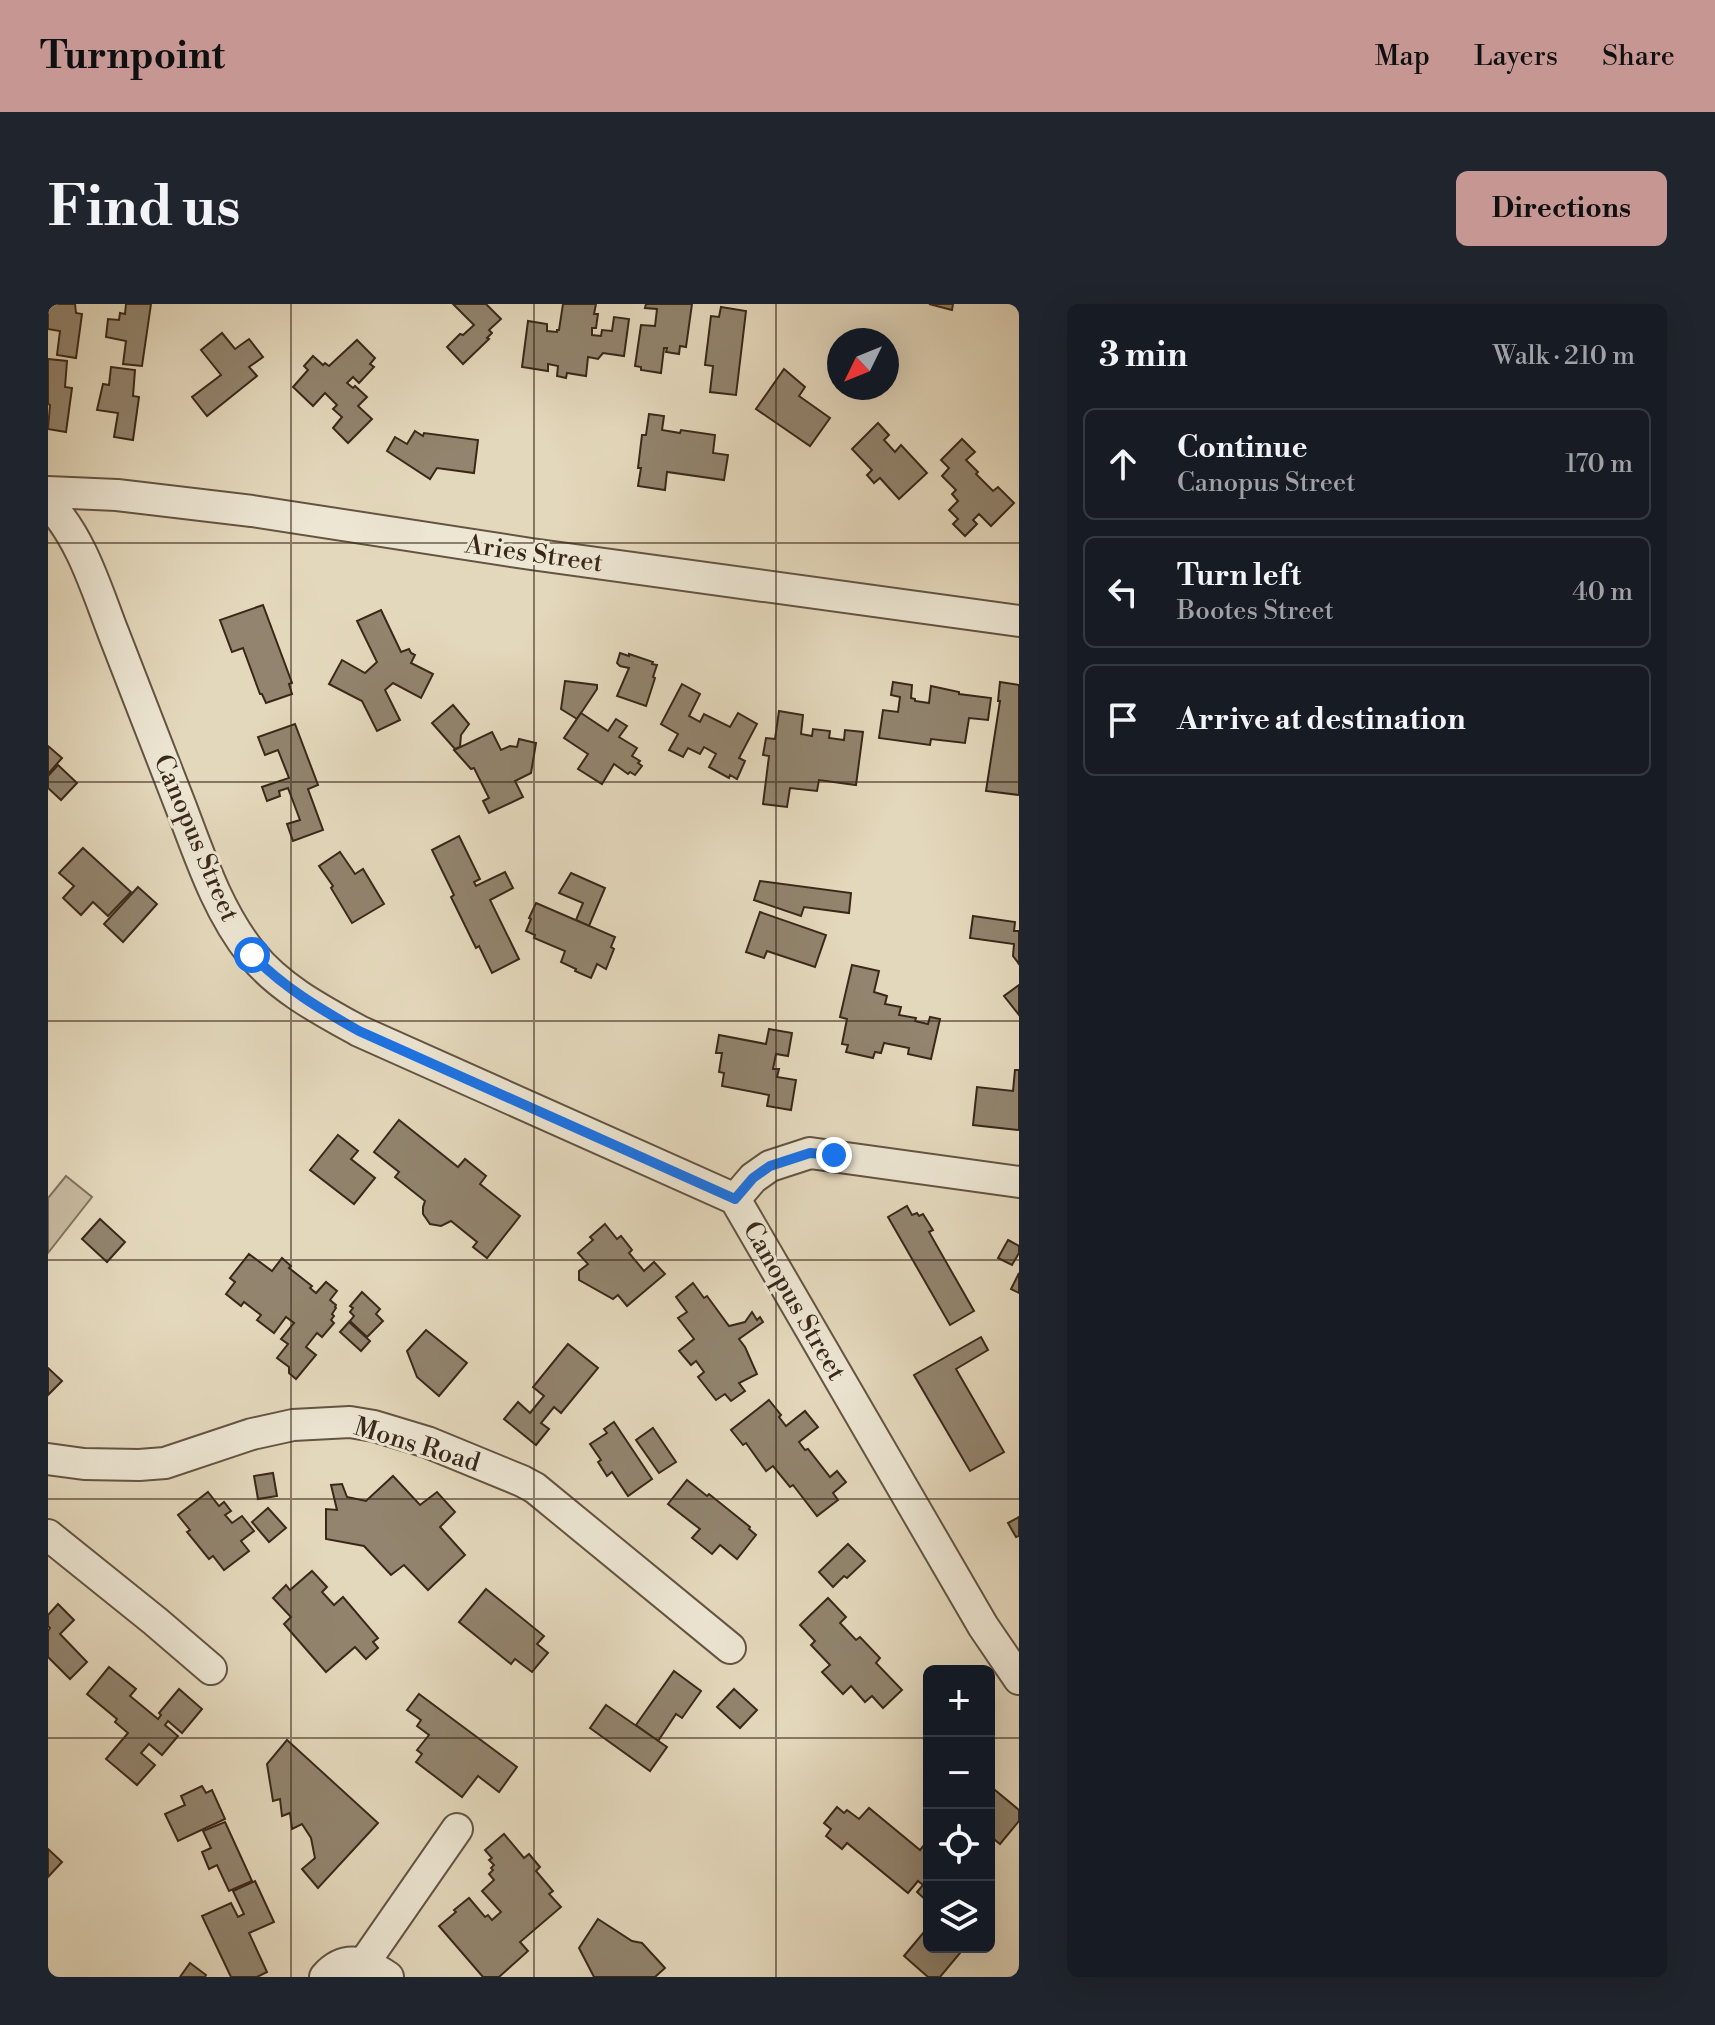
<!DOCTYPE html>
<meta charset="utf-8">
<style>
body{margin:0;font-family:"Libre Bodoni",serif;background:#20242c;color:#f1f3f6}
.controls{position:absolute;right:24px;bottom:24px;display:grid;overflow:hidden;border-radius:12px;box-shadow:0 8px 32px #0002}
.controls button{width:72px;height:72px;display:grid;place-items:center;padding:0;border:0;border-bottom:2px solid #363941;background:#171b24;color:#f1f3f6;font:40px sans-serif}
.compass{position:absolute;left:779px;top:24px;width:72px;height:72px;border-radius:50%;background:#171b24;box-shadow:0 8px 32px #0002;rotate:227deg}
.stop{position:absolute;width:24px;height:24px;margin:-18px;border:6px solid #1a73e8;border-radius:50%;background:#fff}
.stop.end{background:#1a73e8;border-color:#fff;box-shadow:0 2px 8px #0008}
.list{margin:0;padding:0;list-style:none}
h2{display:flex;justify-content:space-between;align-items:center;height:104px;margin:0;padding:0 32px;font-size:34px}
h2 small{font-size:26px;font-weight:400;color:#9ea1a6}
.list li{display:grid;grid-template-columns:52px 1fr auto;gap:24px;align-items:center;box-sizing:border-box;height:112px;margin:0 16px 16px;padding:0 16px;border:2px solid #363941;border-radius:12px}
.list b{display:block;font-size:30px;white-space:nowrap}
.list p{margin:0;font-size:26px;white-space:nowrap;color:#9ea1a6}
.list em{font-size:26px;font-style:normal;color:#9ea1a6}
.icon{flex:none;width:44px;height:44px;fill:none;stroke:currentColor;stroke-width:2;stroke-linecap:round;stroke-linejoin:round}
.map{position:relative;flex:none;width:971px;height:1673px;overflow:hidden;border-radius:12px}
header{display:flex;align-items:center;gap:48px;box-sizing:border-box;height:112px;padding:0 40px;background:#c59692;color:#111}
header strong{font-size:38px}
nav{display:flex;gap:44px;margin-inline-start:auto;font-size:28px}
.intro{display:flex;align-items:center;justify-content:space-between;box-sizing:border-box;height:192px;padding:0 48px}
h1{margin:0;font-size:56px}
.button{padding:20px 36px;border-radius:12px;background:#c59692;color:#111;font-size:28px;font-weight:700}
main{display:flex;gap:48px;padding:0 48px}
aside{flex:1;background:#171b24;border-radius:12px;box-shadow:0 8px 32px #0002}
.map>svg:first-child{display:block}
</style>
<header>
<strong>Turnpoint</strong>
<nav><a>Map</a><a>Layers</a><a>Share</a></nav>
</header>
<div class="intro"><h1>Find us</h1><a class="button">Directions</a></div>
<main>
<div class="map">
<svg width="971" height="1673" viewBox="0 0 971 1673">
<rect width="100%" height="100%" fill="#e4d8bc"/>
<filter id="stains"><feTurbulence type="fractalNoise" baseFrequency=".0025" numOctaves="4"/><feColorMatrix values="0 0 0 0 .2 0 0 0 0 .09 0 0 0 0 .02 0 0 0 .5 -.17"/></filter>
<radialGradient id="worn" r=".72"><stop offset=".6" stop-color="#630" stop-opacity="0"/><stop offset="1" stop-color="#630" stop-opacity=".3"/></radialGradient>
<!-- green -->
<polygon fill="#c7baa0" stroke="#80715d" stroke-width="2" points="18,872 44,893 0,949 0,894"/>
<!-- building -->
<g fill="#92846e" stroke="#39281a" stroke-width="2">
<polygon points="0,0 27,0 28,9 34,10 28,54 9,51 12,27 0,25"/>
<polygon points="78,0 103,0 94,62 75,60 78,37 58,33 60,15 71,16 72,9 77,10"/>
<polygon points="405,0 438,0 453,15 441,26 444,29 439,34 441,35 415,60 399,43 412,30 415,31 426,21"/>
<polygon points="515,0 548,0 546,10 550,10 548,24 544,24 544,31 553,32 554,26 564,27 566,13 581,15 576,52 555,49 550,55 540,53 538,72 519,69 518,74 509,72 510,62 500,60 500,67 474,63 480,17 499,20 499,27 509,28 509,26 511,26"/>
<polygon points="598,0 644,0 638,43 632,42 631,50 618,48 619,44 616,44 613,69 593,66 593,63 587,62 593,21 607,22 609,5 597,4"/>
<polygon points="881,0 905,0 904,6"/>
<polygon points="673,3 698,7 688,91 662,88 665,62 657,61 663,12 671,13"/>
<polygon points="174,29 187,45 201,35 215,53 201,63 209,72 159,112 144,93 173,71 153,46"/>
<polygon points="309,36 327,54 322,60 326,63 311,79 305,73 299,79 305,84 307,82 319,93 310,102 324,115 300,139 285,124 294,113 285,105 289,101 277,89 265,102 245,83 260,66 256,62 265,52 275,61 277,59 281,62"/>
<polygon points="0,55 19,57 17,83 24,84 18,128 0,125 2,101 0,100"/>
<polygon points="63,63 87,66 85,92 91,93 85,136 66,133 70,109 49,106 55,80 61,81"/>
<polygon points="736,65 757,83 751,92 782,114 762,142 708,105"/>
<polygon points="601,110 616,112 614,126 632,129 633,126 667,131 665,149 680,151 676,176 619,168 617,186 590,182 593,164 590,164 594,131 598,131"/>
<polygon points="830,119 841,131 836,136 847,148 853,141 879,169 851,195 832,174 826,179 819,171 824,166 804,145"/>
<polygon points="367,127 375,132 376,129 430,136 426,169 389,164 382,175 339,147 347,133 359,140"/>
<polygon points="914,135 927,148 918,156 930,168 928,170 945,187 950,183 966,199 943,222 931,210 925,216 929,220 917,232 905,220 910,215 901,206 910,197 904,190 908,186 894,172 901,164 893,156"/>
<polygon points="215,301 244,379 241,380 244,390 218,399 214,390 212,390 195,344 184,348 172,316"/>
<polygon points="333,306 353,348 361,345 363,349 367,351 363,359 385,370 373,394 345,379 337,386 352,416 329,427 314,397 281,380 294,356 317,369 329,358 309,317"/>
<polygon points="572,349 581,352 581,350 605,358 604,360 609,361 605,373 607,374 598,402 569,392 581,364 572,362 569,359"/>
<polygon points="517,377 549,381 549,385 529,415 513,405"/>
<polygon points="845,378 864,381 863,394 867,395 867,397 881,399 883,382 911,388 911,390 943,394 940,416 921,414 917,439 883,435 882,441 831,434 835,406 850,408 852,393 843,391"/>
<polygon points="952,378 971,381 971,491 938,487 952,397 950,397"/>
<polygon points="634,380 652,390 641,412 652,418 656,410 682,423 690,409 709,420 691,454 697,457 689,475 682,471 681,474 661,463 668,450 656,443 652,450 640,444 635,453 621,446 630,430 613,420"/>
<polygon points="405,401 421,420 413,431 412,443 407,445 384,419"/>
<polygon points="731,407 755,411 753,430 764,432 765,425 782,427 781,434 796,436 797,426 815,428 808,481 771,476 769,487 742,484 739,503 715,500 721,452 715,451 718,434 727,435"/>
<polygon points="533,409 560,427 568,415 579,422 571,433 589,444 584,452 592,457 590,459 594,462 587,471 582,468 580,470 566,460 554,480 530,465 540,450 516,434"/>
<polygon points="247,420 270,481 260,485 275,526 245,537 239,520 252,516 240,484 231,487 232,492 219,497 214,483 241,474 230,446 217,451 210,433"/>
<polygon points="444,428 453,446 462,442 469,443 471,435 488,439 483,469 467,477 475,493 441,509 435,497 441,494 426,464 423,465 406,446"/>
<polygon points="0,442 14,454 0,470"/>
<polygon points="10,461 29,479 13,496 0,484 0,472"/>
<polygon points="411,532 432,575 426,578 428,582 457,568 465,584 442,596 471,655 444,669 431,642 428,644 403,593 406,591 384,546"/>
<polygon points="35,544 83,588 60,612 45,598 33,611 15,594 26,582 11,569"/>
<polygon points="292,548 307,570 315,565 336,600 304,619 283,584 285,582 271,562"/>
<polygon points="523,569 557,584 541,622 528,616 535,599 511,589"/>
<polygon points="712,577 803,589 801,609 756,603 753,612 706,596"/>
<polygon points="90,583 109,600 75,638 56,620"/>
<polygon points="488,599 567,633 563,643 566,645 558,665 549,660 543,674 527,667 528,665 513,658 517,647 486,634 487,631 478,627 483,615 481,614"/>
<polygon points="712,608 778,631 767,663 719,647 716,654 698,648"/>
<polygon points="925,612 967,618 966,627 971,627 971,660 965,652 966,640 922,634"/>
<polygon points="804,661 831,667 826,688 839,692 837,700 853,703 851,711 868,714 867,717 880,720 882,713 892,715 883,755 860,750 861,744 836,739 833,749 827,748 825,754 798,748 800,741 794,740 799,715 792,713"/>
<polygon points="971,681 971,711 956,692"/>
<polygon points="721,725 744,729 740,752 728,750 725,765 731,765 729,773 748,776 743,806 719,802 721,791 674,782 676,769 671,768 674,749 668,749 671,731 718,740"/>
<polygon points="967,766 971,766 971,826 925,821 929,783 965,787"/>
<polygon points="351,816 410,863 417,855 438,872 432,880 472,912 439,954 425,943 429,938 403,917 393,922 382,920 375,910 375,903 377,897 347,873 351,868 326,848"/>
<polygon points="290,831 310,847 303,855 327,874 306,900 262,866"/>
<polygon points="859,902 864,911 869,909 871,912 875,910 885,926 881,928 926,1007 902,1021 840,913"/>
<polygon points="52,915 77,938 59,958 34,935"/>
<polygon points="557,920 569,935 573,932 584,946 581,949 596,967 606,958 617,970 579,1002 570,991 565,995 531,976 531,967 540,960 530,949 545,936 542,933"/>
<polygon points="960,936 971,942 971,949 964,961 950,954"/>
<polygon points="201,950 224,967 234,954 243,962 241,964 264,982 262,984 268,989 278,978 289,987 282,996 288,1001 287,1003 288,1004 284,1010 286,1012 283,1016 286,1019 274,1033 269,1029 258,1043 268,1051 248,1075 241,1069 241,1063 229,1054 240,1040 233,1035 246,1019 238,1013 226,1029 209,1016 213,1011 196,998 193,1002 178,990 187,978 182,974"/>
<polygon points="971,969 971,989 963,985"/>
<polygon points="645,979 656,994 659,992 681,1022 697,1018 704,1008 709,1016 712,1013 715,1018 691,1035 697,1043 709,1070 691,1079 697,1087 683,1097 677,1090 668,1096 650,1073 656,1068 648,1057 643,1061 631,1047 646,1035 630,1014 639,1008 628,993"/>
<polygon points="314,988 332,1005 328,1010 335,1017 319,1033 302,1017 306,1012 302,1008 305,1004 302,1002"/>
<polygon points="301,1018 322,1037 313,1047 292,1028"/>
<polygon points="378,1026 419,1059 391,1092 369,1073 359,1047"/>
<polygon points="933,1033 940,1046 908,1065 956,1148 922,1167 866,1071"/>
<polygon points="520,1040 550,1064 513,1109 506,1103 493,1119 501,1125 488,1141 456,1115 470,1098 482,1109 496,1092 485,1083"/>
<polygon points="0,1064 14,1077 0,1091"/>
<polygon points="721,1096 733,1111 731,1113 738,1122 757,1107 770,1123 751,1138 757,1146 760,1145 782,1173 789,1167 798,1178 785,1189 790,1196 769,1212 745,1181 742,1183 725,1162 718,1167 698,1139 695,1141 683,1126"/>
<polygon points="566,1118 604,1175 580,1192 564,1168 559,1172 550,1158 553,1156 542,1140 559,1129 556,1125"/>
<polygon points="605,1124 628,1158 611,1169 588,1136"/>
<polygon points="225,1169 229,1192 210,1195 206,1172"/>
<polygon points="345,1172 372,1201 389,1188 407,1208 392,1223 417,1251 380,1286 356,1261 343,1271 316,1242 278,1235 278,1205 289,1206 283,1181 294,1180 299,1193 318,1197"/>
<polygon points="639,1176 659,1192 661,1190 702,1223 701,1225 708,1231 689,1255 672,1241 664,1250 644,1234 652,1225 620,1200"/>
<polygon points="160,1188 171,1202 176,1198 183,1207 177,1211 184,1219 194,1212 206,1227 193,1237 201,1247 176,1266 165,1252 161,1255 139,1228 142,1226 130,1211"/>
<polygon points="220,1204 238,1224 221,1238 204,1218"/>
<polygon points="971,1213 971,1232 968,1233 960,1219"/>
<polygon points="800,1240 817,1257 799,1274 796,1272 785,1283 771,1268"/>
<polygon points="264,1267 279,1283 274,1288 286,1301 295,1293 330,1334 325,1338 330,1344 318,1355 307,1343 278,1368 236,1320 243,1313 225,1294 238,1281 242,1286"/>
<polygon points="438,1285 496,1332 489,1340 500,1349 484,1368 467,1355 463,1360 411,1318"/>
<polygon points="780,1294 798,1313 792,1319 808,1336 812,1333 832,1354 828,1359 854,1386 835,1404 824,1392 817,1398 803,1382 795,1390 774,1368 782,1361 763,1341 767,1337 752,1321"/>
<polygon points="10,1300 26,1316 12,1330 39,1358 22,1375 0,1353 0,1327 2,1324 0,1322 0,1311"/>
<polygon points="61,1363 88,1385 82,1392 110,1415 113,1411 111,1409 131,1385 154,1405 134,1429 120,1417 117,1421 130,1432 114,1451 101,1440 93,1449 107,1461 89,1481 58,1455 80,1429 67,1418 69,1415 39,1390"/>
<polygon points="626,1367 653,1387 634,1414 628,1410 610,1437 588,1421"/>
<polygon points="686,1385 709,1406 692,1424 669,1403"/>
<polygon points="371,1390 469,1463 451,1488 430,1472 414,1493 368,1458 374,1450 369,1446 381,1431 369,1422 373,1416 359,1406"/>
<polygon points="558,1401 619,1443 602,1467 542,1424"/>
<polygon points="239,1436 330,1519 270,1584 254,1565 267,1554 263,1534 254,1520 244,1525 242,1509 234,1512 232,1495 225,1497 219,1460"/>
<polygon points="154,1482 158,1489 164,1486 177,1515 130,1537 117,1510 137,1501 133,1492"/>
<polygon points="947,1486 971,1506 971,1517 952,1540 941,1531 941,1494"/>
<polygon points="789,1503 796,1509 799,1506 811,1515 821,1504 872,1546 881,1535 881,1563 879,1565 881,1567 881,1573 875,1581 870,1577 860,1589 799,1539 794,1545 778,1532 783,1525 776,1519"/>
<polygon points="177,1518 204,1577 181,1587 169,1561 161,1565 154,1548 163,1544 155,1527"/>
<polygon points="456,1530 476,1554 481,1550 492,1563 488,1567 505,1587 501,1590 513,1603 472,1638 480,1647 451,1673 435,1673 391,1622 408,1608 406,1606 421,1594 437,1613 440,1611 444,1616 453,1608 434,1587 446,1576 441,1570 445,1566 443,1564 446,1561 441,1556 444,1554 437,1546"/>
<polygon points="0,1545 14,1558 0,1573"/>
<polygon points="881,1574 881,1599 869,1588"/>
<polygon points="207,1577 226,1618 201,1629 219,1668 209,1673 183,1673 154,1612 183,1599 190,1613 196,1610 185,1587"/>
<polygon points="550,1615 584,1637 594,1639 617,1664 607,1673 546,1673 531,1644"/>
<polygon points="881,1622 881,1643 917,1643 892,1673 880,1673 856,1652"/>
<polygon points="142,1659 158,1671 157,1673 132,1673"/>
</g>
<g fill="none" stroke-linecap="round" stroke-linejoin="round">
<defs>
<g id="minor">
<polyline points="0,188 69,191 204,207 483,250 971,317"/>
<path d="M 0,199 C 33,233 48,284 65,328 C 88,386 110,445 133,503 C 152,553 170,608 204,650 C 231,684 273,706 311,727 L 687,895 L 935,1322 L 971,1375"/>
<polyline points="687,895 705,874 722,862 762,849 971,878"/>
<polyline points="0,1155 36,1160 91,1161 117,1159 204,1130 245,1121 302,1118 326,1122 379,1138 474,1177 487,1184 682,1344"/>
<polyline points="0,1231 107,1317 163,1365"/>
<polyline points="316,1659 409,1525"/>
<path d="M 277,1673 C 297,1650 318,1658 340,1673"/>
</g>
</defs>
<!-- minor casing -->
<use href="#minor" stroke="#645442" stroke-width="34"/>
<!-- minor -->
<use href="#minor" stroke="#ede6d3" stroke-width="30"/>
</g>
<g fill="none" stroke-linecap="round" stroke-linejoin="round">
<!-- route -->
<path stroke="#1a73e8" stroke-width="10" d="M 204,651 C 235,683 272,705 311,727 L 687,895 L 705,874 L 722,862 L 762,849 L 786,851"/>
</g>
<!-- grid -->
<path fill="none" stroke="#39281a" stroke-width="2" stroke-opacity="0.55" d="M 243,0 L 243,1673M 486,0 L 486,1673M 728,0 L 728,1673M 0,239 L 971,239M 0,478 L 971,478M 0,717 L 971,717M 0,956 L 971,956M 0,1195 L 971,1195M 0,1434 L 881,1434M 941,1434 L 971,1434"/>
<g text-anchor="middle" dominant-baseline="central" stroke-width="6" stroke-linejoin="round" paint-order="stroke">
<!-- street labels -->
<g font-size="26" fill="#39281a" stroke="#ede6d3">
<text transform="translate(486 250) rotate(8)">Aries Street</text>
<text transform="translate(148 534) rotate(67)">Canopus Street</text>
<text transform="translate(746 997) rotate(60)">Canopus Street</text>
<text transform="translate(369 1141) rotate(17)">Mons Road</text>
</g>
</g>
<rect width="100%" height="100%" filter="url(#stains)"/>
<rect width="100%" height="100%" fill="url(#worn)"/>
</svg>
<div class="controls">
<button>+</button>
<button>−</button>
<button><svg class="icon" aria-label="locate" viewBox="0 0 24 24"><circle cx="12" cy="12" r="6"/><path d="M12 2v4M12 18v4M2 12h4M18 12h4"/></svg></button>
<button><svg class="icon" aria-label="layers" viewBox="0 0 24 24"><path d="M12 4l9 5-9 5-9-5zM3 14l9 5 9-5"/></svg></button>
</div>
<svg class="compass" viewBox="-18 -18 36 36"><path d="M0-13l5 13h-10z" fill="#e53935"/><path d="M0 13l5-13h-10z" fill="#9ea1a6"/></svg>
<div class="stop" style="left:204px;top:651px"></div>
<div class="stop end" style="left:786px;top:851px"></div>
</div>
<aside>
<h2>3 min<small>Walk · 210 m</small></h2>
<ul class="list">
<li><svg class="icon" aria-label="ahead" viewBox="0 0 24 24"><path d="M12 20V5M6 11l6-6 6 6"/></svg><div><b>Continue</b><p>Canopus Street</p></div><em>170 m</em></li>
<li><svg class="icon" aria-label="left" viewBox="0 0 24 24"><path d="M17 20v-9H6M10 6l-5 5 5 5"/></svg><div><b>Turn left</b><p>Bootes Street</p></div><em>40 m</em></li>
<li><svg class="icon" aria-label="arrive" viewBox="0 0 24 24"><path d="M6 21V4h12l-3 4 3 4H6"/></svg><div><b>Arrive at destination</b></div></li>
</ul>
</aside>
</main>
